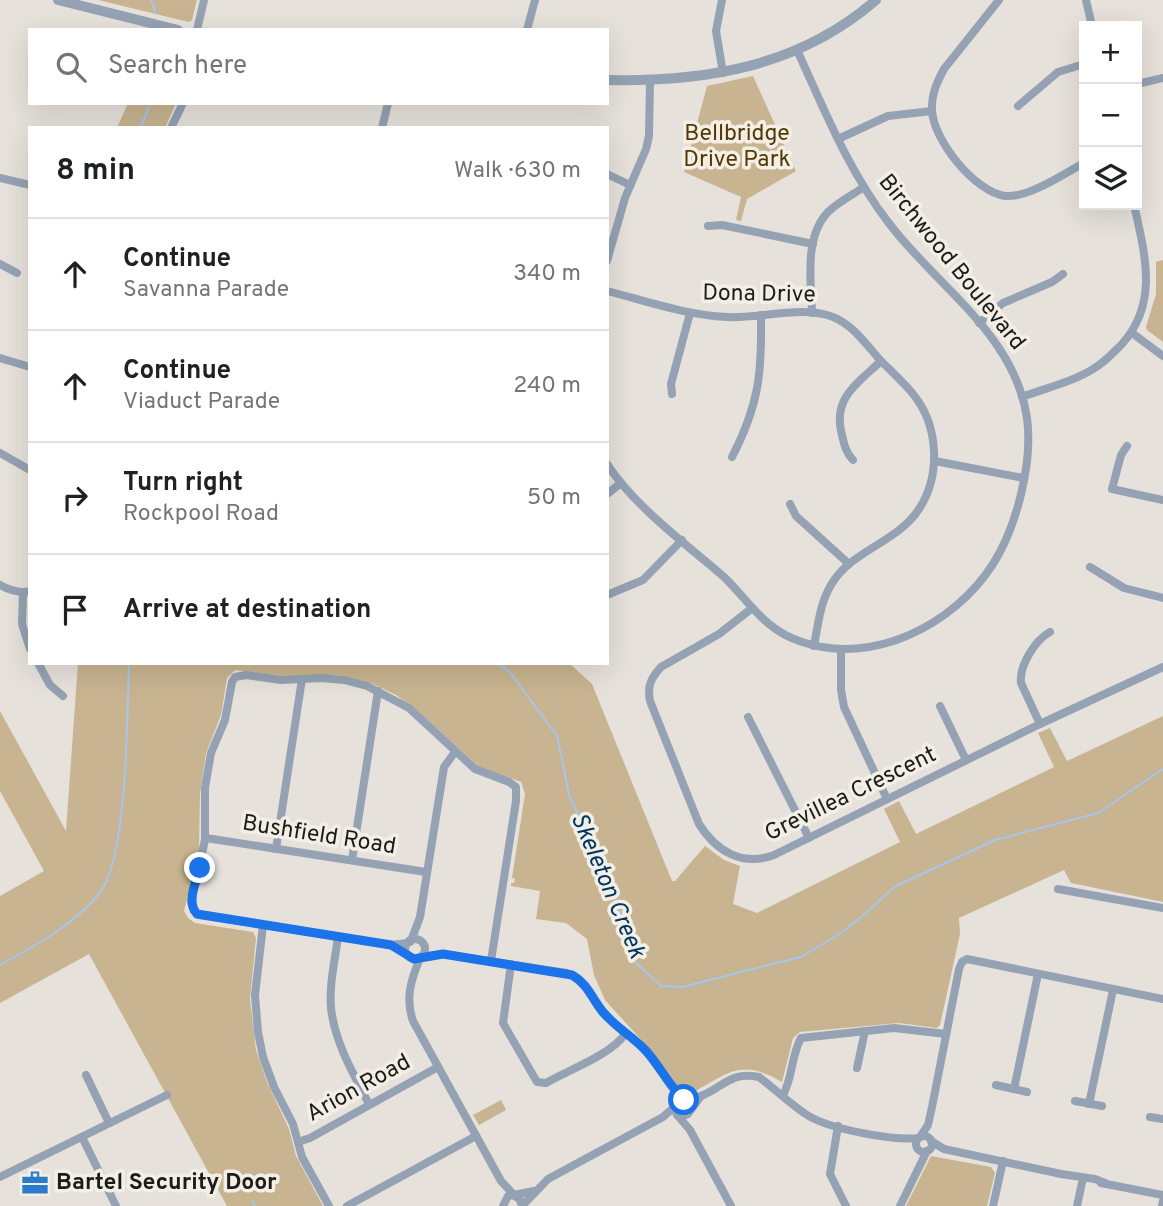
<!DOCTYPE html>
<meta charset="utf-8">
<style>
body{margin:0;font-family:Overpass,sans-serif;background:#f6f6f6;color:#202124}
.controls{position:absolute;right:21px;top:21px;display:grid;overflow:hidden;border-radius:0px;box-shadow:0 7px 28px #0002}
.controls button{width:63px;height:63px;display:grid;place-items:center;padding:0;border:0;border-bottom:2px solid #e0e0e0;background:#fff;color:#202124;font:35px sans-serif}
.stop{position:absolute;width:21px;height:21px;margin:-16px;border:5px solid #1a73e8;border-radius:50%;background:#fff}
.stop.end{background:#1a73e8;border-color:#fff;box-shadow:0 2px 7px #0008}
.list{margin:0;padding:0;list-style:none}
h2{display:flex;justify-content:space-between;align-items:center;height:91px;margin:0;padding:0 28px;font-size:30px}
h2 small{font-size:23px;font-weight:400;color:#757577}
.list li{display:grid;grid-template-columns:46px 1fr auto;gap:21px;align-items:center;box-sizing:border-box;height:112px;padding:0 28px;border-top:2px solid #e0e0e0}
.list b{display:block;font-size:26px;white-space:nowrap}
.list p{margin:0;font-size:23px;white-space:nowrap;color:#757577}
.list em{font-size:23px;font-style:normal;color:#757577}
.icon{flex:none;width:38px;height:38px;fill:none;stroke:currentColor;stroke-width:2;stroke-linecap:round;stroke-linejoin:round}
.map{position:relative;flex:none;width:1163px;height:1206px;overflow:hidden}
.search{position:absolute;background:#fff;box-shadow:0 7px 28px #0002;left:28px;top:28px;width:581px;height:77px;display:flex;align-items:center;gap:18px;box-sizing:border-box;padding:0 24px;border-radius:0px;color:#757577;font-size:26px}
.panel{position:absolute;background:#fff;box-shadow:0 7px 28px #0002;left:28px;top:126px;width:581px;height:539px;border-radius:0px}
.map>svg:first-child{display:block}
</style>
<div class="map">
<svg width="1163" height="1206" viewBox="0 0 1163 1206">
<rect width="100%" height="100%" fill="#e6e1da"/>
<!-- green -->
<g fill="#c8b490">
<polygon points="98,0 197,0 192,20 189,22"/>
<polygon points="753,76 796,171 747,199 741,221 736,220 741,197 684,172 707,86"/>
<polygon points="128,103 176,103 165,128 117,128"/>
<polygon points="1163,260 1163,342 1147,330 1146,327 1156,294 1156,262"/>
<path d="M 78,663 L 569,663 L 592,684 L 672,881 L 675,881 L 705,846 L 724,860 L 740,866 L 733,904 L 757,913 L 900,842 L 884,809 L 899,801 L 916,834 L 1054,767 L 1038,733 L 1050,728 L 1067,761 L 1163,716 L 1163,902 L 1071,883 L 1064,870 L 959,918 L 960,934 L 940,1025 L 937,1028 L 899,1023 L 800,1032 L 793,1038 L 782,1082 C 740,1057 727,1074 689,1095 L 674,1087 L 645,1044 L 605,1000 L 594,975 L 587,939 L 566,923 L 536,919 L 540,891 L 511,886 L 511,883 L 514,883 L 515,879 L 512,878 L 525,794 L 521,782 L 480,768 L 417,710 L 396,695 L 373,684 L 336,675 L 282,676 L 235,670 L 227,678 L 221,715 L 206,753 L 200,794 L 199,851 L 184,911 L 188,918 L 195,923 L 253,932 L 256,938 L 250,999 L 256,1050 L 267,1082 L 289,1129 L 296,1156 L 323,1206 L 227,1206 L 89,954 L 0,1003 L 0,896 L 44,871 L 0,791 L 0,711 L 66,831 Z"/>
<polygon points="501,1100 506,1110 479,1125 473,1115"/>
<polygon points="931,1156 991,1167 995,1173 987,1206 906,1206"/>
</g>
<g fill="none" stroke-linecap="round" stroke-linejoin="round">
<!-- stream -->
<g stroke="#a5c7ed" stroke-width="2">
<polyline points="151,0 156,14"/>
<polyline points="140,128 151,103"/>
<polyline points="497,663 509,671 557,736 570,798 595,848 625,922 636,963 661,986 682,987 801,957 841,933 865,914 894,887 995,840 1098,813 1163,769"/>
<path d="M 0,965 C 35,946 73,925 99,894 C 128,860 127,712 129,663"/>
<polyline points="253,1202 255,1206"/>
</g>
<!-- minor -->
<g stroke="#94a2b3" stroke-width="8">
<polyline points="722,0 716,31 723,73"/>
<path d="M 999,0 L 944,69 C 937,82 931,95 932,110 C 933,140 975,192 1005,196 C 1029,198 1063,174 1084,163"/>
<polyline points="1086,0 1092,26"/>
<polyline points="197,30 204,0"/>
<polyline points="527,30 535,0"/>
<polyline points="1137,84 1163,78"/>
<polyline points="1018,106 1058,72 1084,64"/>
<polyline points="171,128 183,103"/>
<polyline points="382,128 388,103"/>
<polyline points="838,139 888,116 932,111"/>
<polyline points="607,174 630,185"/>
<polyline points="0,178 30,185"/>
<polyline points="708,226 722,225 813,244"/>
<polyline points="607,261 625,198 646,149 649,136 650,81"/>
<polyline points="0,264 17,273"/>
<path d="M 607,291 C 646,301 686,315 727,317 C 759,319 802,305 833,317 C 853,325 866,344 880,360 C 891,371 903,382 913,394 C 939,426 941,475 919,509 C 897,543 851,550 831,585 C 820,603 818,625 814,646"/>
<path d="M 812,313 C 811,281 804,237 828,212 C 838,202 852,195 864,187"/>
<polyline points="979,323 1003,303 1052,282 1063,274"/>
<polyline points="1132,333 1163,356"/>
<polyline points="0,358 30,367"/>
<polyline points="672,394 671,384 690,313"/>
<path d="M 1022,397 C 1045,388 1073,382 1093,369 C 1104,363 1113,353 1122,344 C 1159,303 1145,254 1134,205"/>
<polyline points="1127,446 1121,455 1112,489 1163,500"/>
<polyline points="0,453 30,470"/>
<path d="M 732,457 C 759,405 762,373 761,315"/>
<path d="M 853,460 C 846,453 844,444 842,435 C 832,398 857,384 881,361"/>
<polyline points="935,461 1023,478"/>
<path d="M 607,464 C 634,506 686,544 724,577 C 750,602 764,630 802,642 C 873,666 954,625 993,564 C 1017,526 1033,462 1027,418 C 1015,334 935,285 888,222 C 848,170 824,109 797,50"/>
<polyline points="607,494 621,483"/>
<polyline points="790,504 796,516 849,564"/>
<polyline points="1090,567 1124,588 1163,598"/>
<path d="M 0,585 C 9,590 19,594 30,591"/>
<polyline points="23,593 22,624 30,649"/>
<polyline points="607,595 643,580 682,540"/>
<path d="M 751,609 L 719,634 L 661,667 C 651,678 647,686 650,701 L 699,824 C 716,851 742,867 774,855 L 1040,724 L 1163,667"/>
<polyline points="841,651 841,690 844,707 887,799"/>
<polyline points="38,663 50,685 63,696"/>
<polyline points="940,706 966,760"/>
<polyline points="748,717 809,838"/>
<path d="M 1040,724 L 1021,683 C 1019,666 1035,640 1050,632"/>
<polyline points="206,838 426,872"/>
<polyline points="276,849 302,679"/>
<polyline points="352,860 378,691"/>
<polyline points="1058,889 1163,908"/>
<polyline points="263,925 255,995 258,1032 263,1057 274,1087 293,1124 302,1157 329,1206"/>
<path d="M 338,937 C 335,960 329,984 331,1008 C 335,1043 353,1073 369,1104"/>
<circle cx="415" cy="949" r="10"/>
<polyline points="411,941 420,917 444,767 455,752"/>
<polyline points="408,943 391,945 200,915 194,911 191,902 205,840 205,788 211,753 225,720 232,682 235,677 246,675 281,680 321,678 344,680 367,686 409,708 475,769 509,782 516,787 516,801 491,961"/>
<path d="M 421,957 L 443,954 L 567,973 C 587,979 590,997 602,1012 C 616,1027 633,1037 647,1052 C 660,1067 670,1084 683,1099"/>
<path d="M 420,958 C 411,980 405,998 413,1021 L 501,1181 L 515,1196"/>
<path d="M 511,964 L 503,1023 L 537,1082 L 546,1083 C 568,1070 611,1055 625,1034"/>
<polyline points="857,1068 865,1031"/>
<polyline points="86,1075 109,1123"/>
<polyline points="996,1085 1027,1092"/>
<polyline points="1014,1089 1038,974"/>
<path d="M 783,1095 C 793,1077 791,1056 801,1038 L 894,1028 L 946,1034"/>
<path d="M 684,1099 C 689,1098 695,1098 701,1096 C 724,1087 730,1071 759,1077 C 775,1089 790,1104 807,1115 C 829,1129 893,1141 919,1138"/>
<polyline points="1075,1101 1102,1106"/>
<polyline points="1089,1104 1113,990"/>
<polyline points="690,1109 689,1103 684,1099 678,1100 673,1105 677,1115 681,1117 688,1114 701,1096"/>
<polyline points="678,1116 690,1130 731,1206"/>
<polyline points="1150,1117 1163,1119"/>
<polyline points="838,1126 830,1174 846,1206"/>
<circle cx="924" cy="1144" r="8"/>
<polyline points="82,1137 116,1206"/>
<polyline points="920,1137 928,1125 932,1107 959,969 962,962 967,959 1163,999"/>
<polyline points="931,1141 944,1149 1061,1174 1095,1179 1105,1183"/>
<polyline points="298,1142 310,1138 438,1067"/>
<polyline points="0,1177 167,1095"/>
<polyline points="1101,1183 1163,1195"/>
<polyline points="515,1196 520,1200 522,1206 548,1179 663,1117 673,1108"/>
<polyline points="347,1206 476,1136"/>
<polyline points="503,1206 508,1196 534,1191"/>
<polyline points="900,1206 927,1151"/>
<polyline points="993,1206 1003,1161"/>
<polyline points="1077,1206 1083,1178"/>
<polyline points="1162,1206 1163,1201"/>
</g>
<!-- tertiary -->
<g stroke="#94a2b3" stroke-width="10">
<polyline points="58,0 178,30"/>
<path d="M 607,80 C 705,82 799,67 876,0"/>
</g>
</g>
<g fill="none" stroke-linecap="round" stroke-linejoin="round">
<!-- route -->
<path stroke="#1a73e8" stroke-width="9" d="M 200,868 C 196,882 186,902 197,914 L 391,945 L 414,959 L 443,954 L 572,975 C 588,984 592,999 603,1012 C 616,1028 634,1037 647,1052 C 661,1068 669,1086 684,1100"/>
</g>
<!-- icons -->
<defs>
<symbol id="office-bare" viewBox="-9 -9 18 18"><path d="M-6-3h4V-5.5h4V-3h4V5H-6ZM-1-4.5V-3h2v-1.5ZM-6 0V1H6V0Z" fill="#2a7ccb" stroke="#f3efe7" stroke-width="2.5" paint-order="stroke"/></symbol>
</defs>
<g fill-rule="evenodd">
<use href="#office-bare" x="16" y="1164" width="38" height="38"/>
</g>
<g text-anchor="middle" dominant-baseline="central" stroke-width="7" stroke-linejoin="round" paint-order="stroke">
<!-- park labels -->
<g font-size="23" fill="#513900" stroke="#f3efe7">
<text x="737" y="134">Bellbridge<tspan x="737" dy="26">Drive Park</tspan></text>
</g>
<!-- street labels -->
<g font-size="23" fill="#1d1c19" stroke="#f3efe7">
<text transform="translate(951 263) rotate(51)">Birchwood Boulevard</text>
<text transform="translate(759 295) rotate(1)">Dona Drive</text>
<text transform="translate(851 795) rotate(-26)">Grevillea Crescent</text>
<text transform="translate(319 836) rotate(9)">Bushfield Road</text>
<text transform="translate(359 1089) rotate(-29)">Arion Road</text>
</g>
<!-- poi labels -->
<g font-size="23" font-weight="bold" fill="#1d1c19" stroke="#f3efe7" text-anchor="start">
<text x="56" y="1183">Bartel Security Door</text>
</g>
<!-- water labels -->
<g font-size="24" font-style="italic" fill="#013562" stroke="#f3efe7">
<text transform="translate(607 886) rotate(67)">Skeleton Creek</text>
</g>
</g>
</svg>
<div class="controls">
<button>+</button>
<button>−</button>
<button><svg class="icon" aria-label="layers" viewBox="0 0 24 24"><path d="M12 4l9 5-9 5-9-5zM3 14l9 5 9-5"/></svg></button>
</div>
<div class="stop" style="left:684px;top:1100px"></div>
<div class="stop end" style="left:200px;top:868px"></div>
<div class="search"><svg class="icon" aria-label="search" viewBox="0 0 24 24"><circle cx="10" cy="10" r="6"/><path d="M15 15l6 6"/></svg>Search here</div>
<section class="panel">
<h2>8 min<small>Walk · 630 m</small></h2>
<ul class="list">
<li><svg class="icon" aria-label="ahead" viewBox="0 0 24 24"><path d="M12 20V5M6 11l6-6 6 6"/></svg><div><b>Continue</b><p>Savanna Parade</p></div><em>340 m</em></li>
<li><svg class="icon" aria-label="ahead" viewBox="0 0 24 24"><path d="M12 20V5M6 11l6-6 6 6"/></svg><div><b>Continue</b><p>Viaduct Parade</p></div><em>240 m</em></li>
<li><svg class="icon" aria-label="right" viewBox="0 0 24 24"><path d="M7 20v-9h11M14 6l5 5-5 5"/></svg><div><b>Turn right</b><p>Rockpool Road</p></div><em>50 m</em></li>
<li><svg class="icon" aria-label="arrive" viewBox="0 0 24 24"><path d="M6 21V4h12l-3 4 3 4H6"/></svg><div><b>Arrive at destination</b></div></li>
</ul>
</section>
</div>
